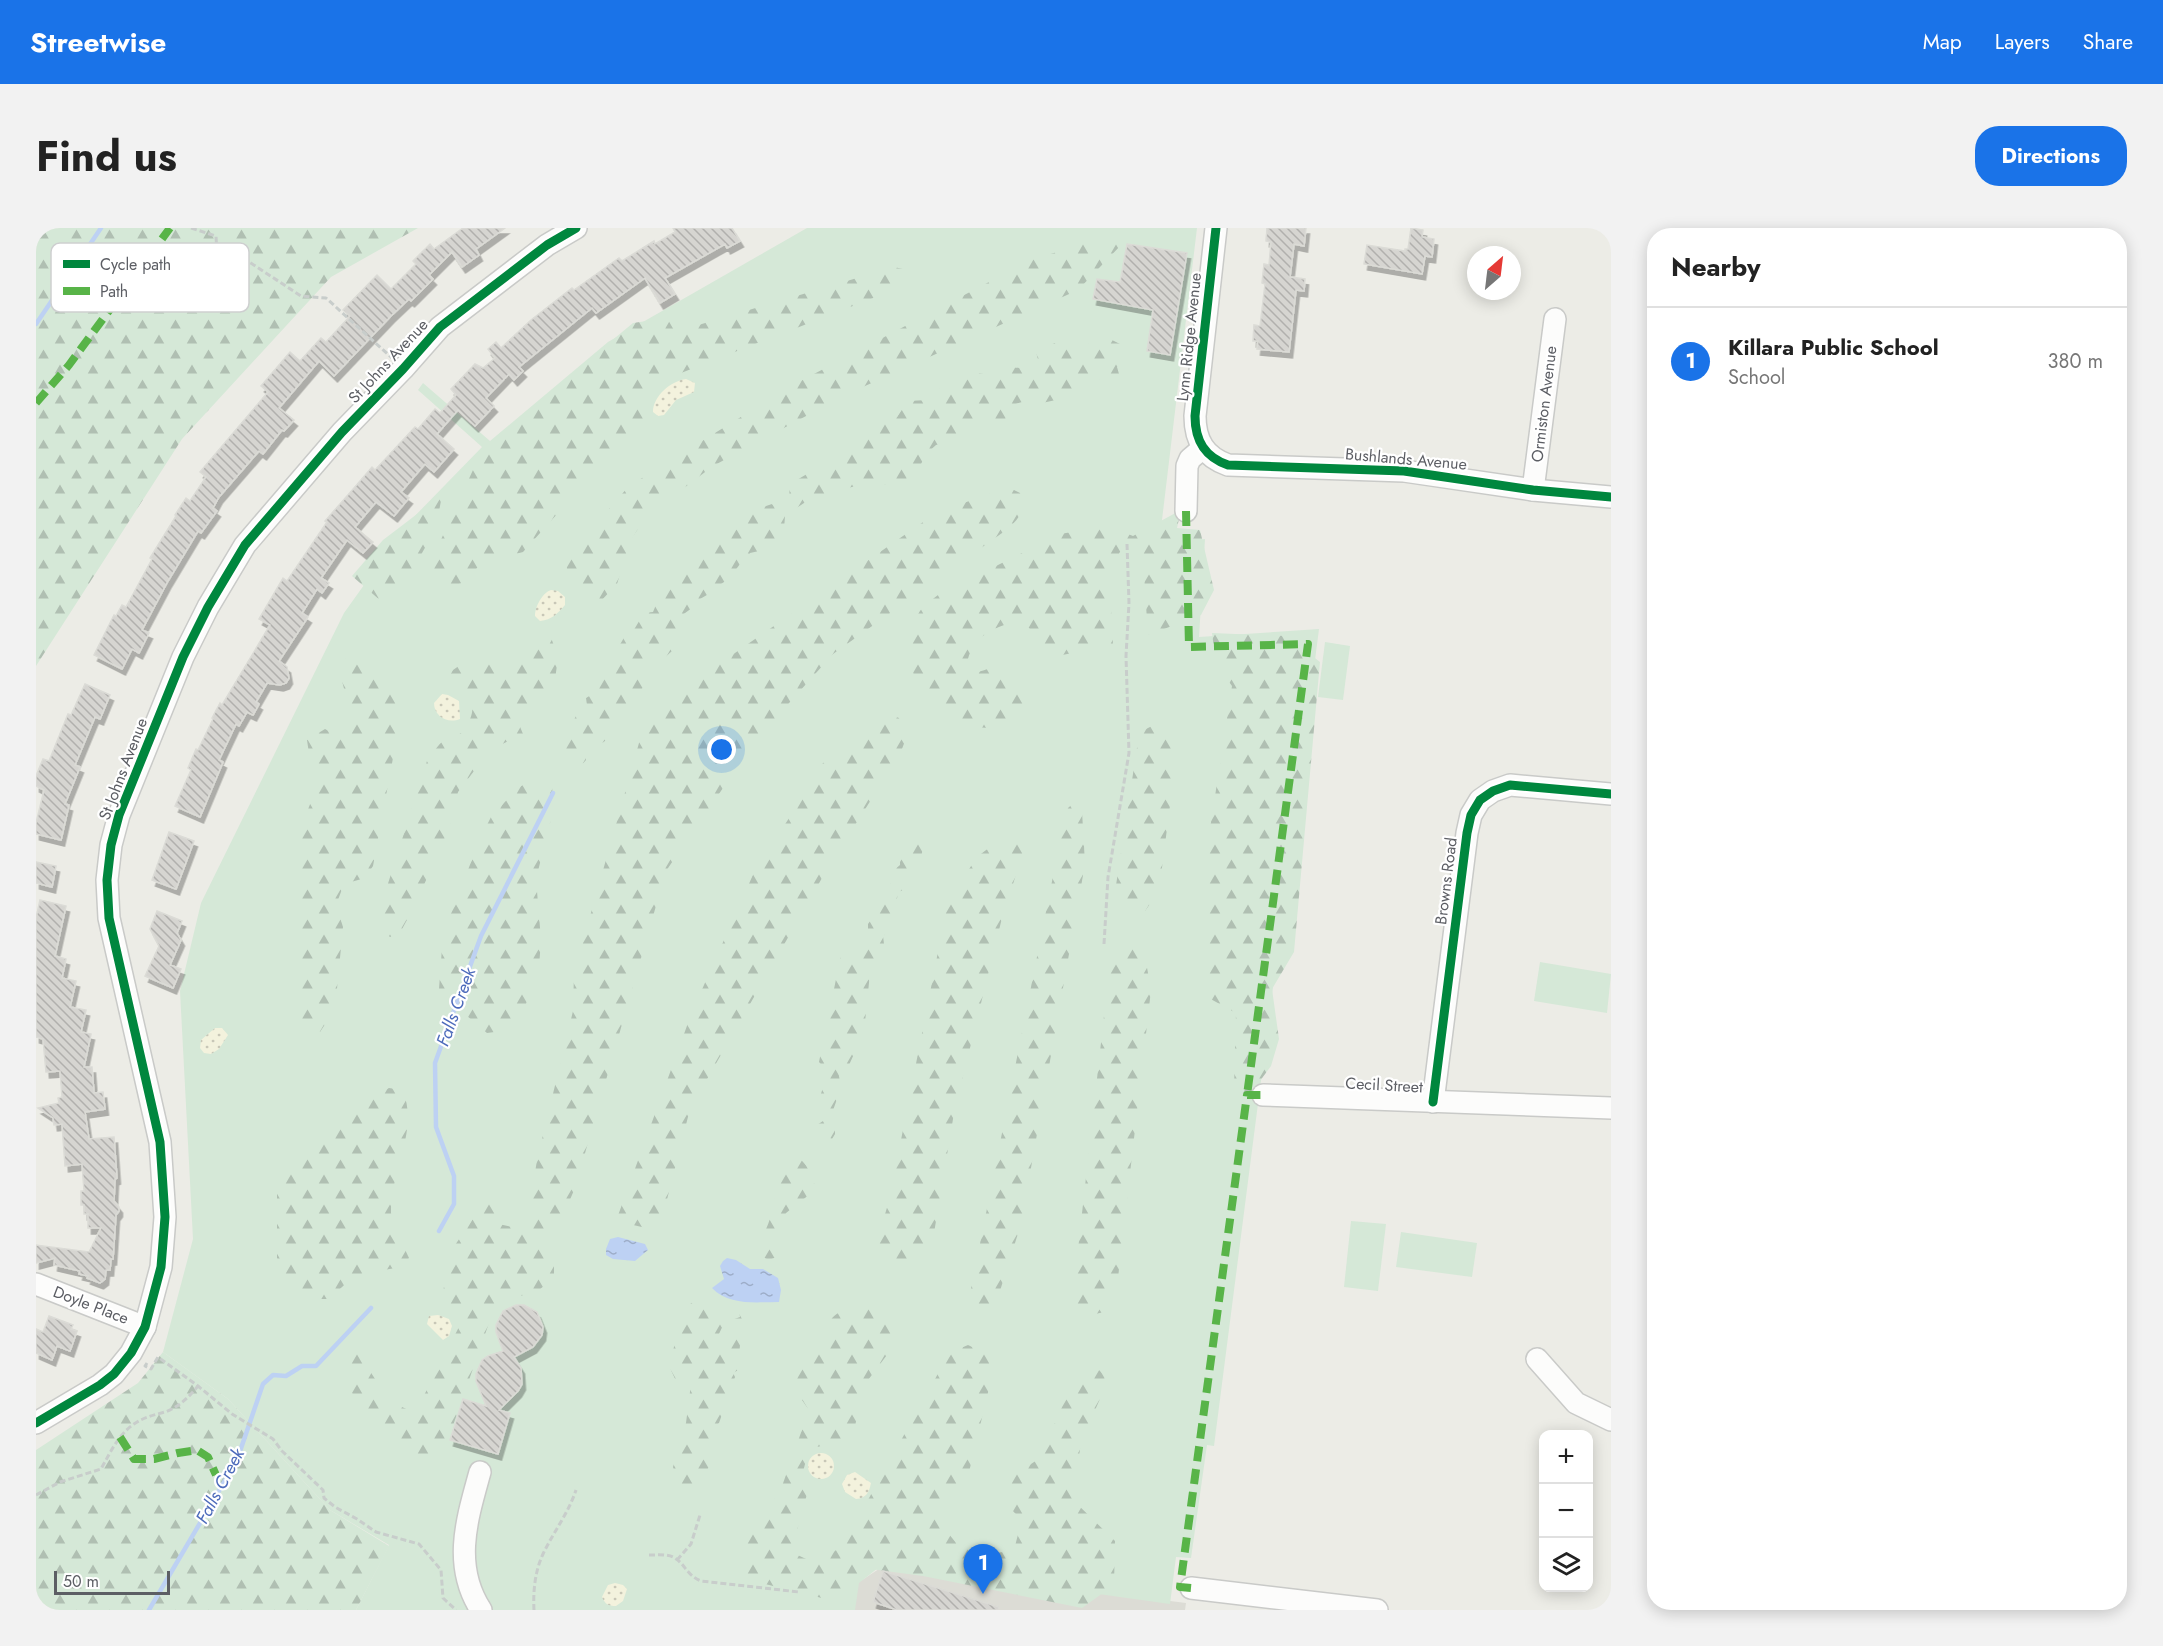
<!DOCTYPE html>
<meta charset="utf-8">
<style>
body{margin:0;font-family:Jost,sans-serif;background:#f2f2f2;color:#222}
.controls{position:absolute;right:18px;bottom:18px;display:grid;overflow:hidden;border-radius:12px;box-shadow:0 3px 15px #0003}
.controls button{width:54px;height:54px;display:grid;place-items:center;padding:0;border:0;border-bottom:2px solid #e0e0e0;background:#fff;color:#222;font:30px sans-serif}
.compass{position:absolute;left:1431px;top:18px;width:54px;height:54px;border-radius:50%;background:#fff;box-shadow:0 3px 15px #0003;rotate:28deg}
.scale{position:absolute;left:18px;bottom:15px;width:116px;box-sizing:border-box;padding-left:6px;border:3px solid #5c5e64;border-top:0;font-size:16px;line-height:21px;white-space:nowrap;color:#5c5e64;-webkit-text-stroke:4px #fff;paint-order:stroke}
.you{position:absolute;left:686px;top:522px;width:21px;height:21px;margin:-15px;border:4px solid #fff;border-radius:50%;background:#1a73e8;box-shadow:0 0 0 9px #1a73e833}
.badge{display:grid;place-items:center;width:39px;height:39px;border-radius:50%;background:#1a73e8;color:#fff;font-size:20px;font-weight:700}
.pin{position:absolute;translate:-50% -50px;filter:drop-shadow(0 2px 3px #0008)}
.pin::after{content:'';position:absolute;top:32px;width:21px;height:18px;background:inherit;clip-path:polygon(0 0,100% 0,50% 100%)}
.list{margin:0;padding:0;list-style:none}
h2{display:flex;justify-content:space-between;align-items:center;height:78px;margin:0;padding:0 24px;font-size:26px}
h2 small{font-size:20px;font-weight:400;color:#767676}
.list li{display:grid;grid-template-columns:39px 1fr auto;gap:18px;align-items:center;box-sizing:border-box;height:108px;padding:0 24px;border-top:2px solid #e0e0e0}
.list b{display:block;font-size:22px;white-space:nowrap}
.list p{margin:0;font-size:20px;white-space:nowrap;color:#767676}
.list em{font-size:20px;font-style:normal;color:#767676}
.icon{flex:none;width:33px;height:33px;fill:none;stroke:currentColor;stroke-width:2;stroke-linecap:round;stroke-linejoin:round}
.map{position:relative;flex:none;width:1575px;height:1382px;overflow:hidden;border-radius:24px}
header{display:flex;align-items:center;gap:36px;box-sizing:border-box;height:84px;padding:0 30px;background:#1a73e8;color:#fff}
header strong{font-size:28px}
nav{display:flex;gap:33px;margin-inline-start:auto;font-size:21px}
.intro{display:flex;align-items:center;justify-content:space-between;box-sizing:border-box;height:144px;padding:0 36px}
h1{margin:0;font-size:42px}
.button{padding:15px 27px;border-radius:24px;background:#1a73e8;color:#fff;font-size:21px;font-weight:700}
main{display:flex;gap:36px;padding:0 36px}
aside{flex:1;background:#fff;border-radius:24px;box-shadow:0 3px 15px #0003}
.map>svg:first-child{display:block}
</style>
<header>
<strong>Streetwise</strong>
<nav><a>Map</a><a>Layers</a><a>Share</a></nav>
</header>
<div class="intro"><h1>Find us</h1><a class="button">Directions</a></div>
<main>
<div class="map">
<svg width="1575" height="1382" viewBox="0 0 1575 1382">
<defs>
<pattern id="forest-firs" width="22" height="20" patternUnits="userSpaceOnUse" patternTransform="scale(1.5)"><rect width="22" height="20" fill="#d5e8d7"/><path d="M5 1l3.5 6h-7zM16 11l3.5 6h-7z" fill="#b0bfb2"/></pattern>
<pattern id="sand-dots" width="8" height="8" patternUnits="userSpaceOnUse" patternTransform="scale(1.5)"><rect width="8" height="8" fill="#f3f2dd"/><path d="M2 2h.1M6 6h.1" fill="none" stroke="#c8c7b7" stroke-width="1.8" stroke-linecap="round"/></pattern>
<pattern id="water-ripples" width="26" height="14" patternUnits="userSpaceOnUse" patternTransform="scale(1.5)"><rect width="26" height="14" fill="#bdd1f3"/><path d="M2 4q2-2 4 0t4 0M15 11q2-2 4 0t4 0" fill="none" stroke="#9dadc8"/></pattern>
<pattern id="building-back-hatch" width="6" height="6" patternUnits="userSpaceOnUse" patternTransform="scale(1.5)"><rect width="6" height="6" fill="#d6d5d1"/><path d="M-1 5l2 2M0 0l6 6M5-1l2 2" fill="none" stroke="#b1b0ad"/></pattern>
<filter id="shadow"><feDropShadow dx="3.5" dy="6" stdDeviation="0" flood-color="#0004"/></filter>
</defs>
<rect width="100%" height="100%" fill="#ecece6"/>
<!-- education -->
<polygon fill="#dcdcd5" points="849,1337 1150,1375 1149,1382 817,1382 820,1356"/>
<!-- green -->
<g fill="#d5e8d7">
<polygon points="771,0 1161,0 1123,317 1169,311 1163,409 1283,401 1178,1218 1171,1217 1155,1330 1140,1329 1134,1376 847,1336 823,1355 819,1382 320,1382 353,1317 294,1282 192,1171 127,1124 157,1011 144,763 165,675 308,385 373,294 446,219 382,162 387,155 454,213 572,114"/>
<polygon points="1289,414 1314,418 1307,472 1282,469"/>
<polygon points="1504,734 1575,746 1571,785 1498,773"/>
<polygon points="1315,993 1350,996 1342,1063 1308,1059"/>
<polygon points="1365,1004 1441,1015 1436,1049 1360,1039"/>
</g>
<!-- forest -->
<g fill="url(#forest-firs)">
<polygon points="0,0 382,0 295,49 146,211 0,438"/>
<polygon points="1060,12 1086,16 1042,62 809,167 677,238 611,288 595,311 581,356 562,376 550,376 534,356 529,331 593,258 757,157 995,32"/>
<polygon points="858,39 880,44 873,56 622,154 611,173 615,191 574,227 487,324 446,335 426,355 413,359 401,360 392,354 397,329 437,242 487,186 597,95 631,90 639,104"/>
<polygon points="1027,111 1045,126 1053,124 1052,112 1074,111 1088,118 1090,132 1081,139 1083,146 1074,159 1058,147 1042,154 1029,170 1006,175 986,174 976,177 969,192 942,193 939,201 922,211 900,217 890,226 885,236 873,250 849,257 827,256 812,260 798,268 774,271 759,281 753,271 754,256 776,243 795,242 799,228 816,223 815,210 854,188 861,189 872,173 892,172 911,154 923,157 940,145 963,148 968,138 1005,143 1000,124"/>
<path d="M 972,259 L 984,265 C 989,282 985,288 973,300 L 797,426 L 720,512 L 630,643 L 539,960 L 523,997 L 509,1016 L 518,1037 L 518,1049 L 502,1063 L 460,1075 L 407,1226 L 387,1239 L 314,1163 L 310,1137 L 314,1124 L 320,1121 L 353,1173 L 379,1185 L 424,1097 L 405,1074 L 415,1023 L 449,973 L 462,978 L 458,995 L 490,1002 L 501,932 L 537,783 L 538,745 L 603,515 L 633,471 L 900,285 Z"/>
<polygon points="406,267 400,300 367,359 345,373 316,348 347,312"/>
<path d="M 725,276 L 727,279 L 736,276 L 749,288 L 748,301 L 744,306 L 740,307 L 744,309 L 743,311 L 740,313 L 726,312 L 722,315 L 723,323 L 714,325 L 713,338 L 704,336 L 698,344 L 693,346 L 691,352 L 676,362 L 676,364 L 664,371 L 660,377 L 645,388 L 655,397 L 652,401 L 629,404 L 628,410 L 631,410 L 636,423 L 626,432 L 620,432 L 615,439 L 593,447 L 596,453 L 601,449 L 607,449 L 611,455 L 605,462 L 598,462 L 601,468 L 596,477 L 591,476 L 591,491 L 585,490 L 576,494 L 577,499 L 572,501 L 573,509 C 566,518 554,519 549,528 L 550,532 L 543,540 L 534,541 L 516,517 L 519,510 L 528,504 L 536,505 L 536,496 L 546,476 L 551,477 L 550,470 L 562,463 L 566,443 L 571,439 L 573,434 L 578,435 L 579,425 L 589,408 L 593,410 L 608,385 L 617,384 L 625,365 L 636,357 L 638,351 L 649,343 L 652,337 L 654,338 L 666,327 L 672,316 L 693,297 L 700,302 L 716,277 L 719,278 Z"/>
<path d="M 1145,282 L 1141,300 L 1164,302 L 1178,362 L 1165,387 L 1112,407 L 1106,317 L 1091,311 L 1073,344 L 1077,417 L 1016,429 L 995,414 L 994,401 L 985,393 C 957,398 932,410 930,443 C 946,448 951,435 971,442 L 977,453 L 991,465 L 983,491 C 969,496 953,503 938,498 C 923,494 895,480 887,467 C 871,443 868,401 887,379 C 891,375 897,371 902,367 L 1024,306 L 1072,298 L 1097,308 Z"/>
<path d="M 513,404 L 522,429 L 519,452 L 510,475 L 499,483 L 489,479 L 478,484 L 487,506 L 454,522 L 422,564 L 413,601 L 378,679 L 365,703 L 354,709 L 345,700 L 342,687 L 391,533 C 395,528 400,519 406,514 C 412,510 422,509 427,503 C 444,482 438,458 409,456 L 417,442 L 430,433 L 467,438 L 492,433 Z"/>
<polygon points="1176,405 1251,408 1284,434 1258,724 1236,761 1243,811 1235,838 1204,880 1198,861 1200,785 1171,769 1169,633 1196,458 1180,436"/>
<polygon points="310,430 354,455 367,476 337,638 329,650 308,656 300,677 307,699 299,781 284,804 264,795 264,602 285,548 275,539 271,512 289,501 306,510 315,487 306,453"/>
<polygon points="852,486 863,490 869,513 864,526 790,643 654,881 623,1003 580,993 656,784 720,640 775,557 786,536 796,528 808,528 841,488"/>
<polygon points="1118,497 1141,523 1123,663 1109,683 1096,681 1079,664 1102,513 1108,502"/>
<polygon points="492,554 505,554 516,559 518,579 500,651 505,712 503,739 490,776 476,797 466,803 451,805 410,770 403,761 407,706 444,611 455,589 482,560"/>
<polygon points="1041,572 1046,583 1049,636 985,996 957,1085 945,1090 934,1080 934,1066 1026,603 1032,580"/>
<path d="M 880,611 L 886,615 C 888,628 883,635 873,644 L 875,659 L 862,664 L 860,677 L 851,695 L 854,697 L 852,704 L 847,708 L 848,716 L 842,731 L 835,735 L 828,804 L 813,837 L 802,842 L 805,860 L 796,885 L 804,895 L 799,900 L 799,906 L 796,911 L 785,907 L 781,897 L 793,889 L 792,880 L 782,875 L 792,844 L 783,834 L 805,727 L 822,720 L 832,707 L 832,696 L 851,670 L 857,643 L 864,637 L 864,627 L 869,616 Z"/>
<polygon points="980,611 989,618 965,694 918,885 896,1017 879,1034 865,1039 846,1027 840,1016 853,973 912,673 941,629 954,619"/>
<polygon points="1094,716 1107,717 1115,762 1082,1050 1068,1084 1055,1087 1042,1085 1036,1075 1074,734"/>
<path d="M 353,860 L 366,862 C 384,898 355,944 355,982 C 354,993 368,1018 373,1030 L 365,1039 L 319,1047 L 293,1071 L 269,1071 L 259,1064 L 241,1030 L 241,957 L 330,872 Z"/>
<path d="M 759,926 C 771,937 778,945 779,962 L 750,985 L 745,998 L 743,1028 L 733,1032 L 718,1025 C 726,1012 733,996 737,981 C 742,961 739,943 753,927 Z"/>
<path d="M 657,1074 C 676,1076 680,1077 689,1093 L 682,1108 L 694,1105 L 693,1093 L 704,1089 L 703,1081 L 711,1080 L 713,1086 L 710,1094 L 712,1100 L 704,1117 L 703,1128 L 707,1128 L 704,1141 L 697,1145 L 699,1149 L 683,1195 L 679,1198 L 679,1213 L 673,1219 L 674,1225 L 670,1229 L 676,1234 L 663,1255 L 653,1264 L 643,1258 L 637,1239 L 650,1195 L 655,1156 L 641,1155 L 633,1138 L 639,1115 L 647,1096 L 647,1081 Z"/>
<path d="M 826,1076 L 850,1080 L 858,1088 L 860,1115 L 826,1160 L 817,1210 L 773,1221 L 764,1255 L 773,1259 L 755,1324 L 781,1336 L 807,1317 L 909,1133 L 918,1123 L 932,1117 L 953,1127 L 955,1152 L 928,1265 L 903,1275 L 903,1294 L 921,1316 L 949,1327 L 978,1322 L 986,1291 C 967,1277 972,1269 975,1248 C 986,1239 996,1238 1005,1228 L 1039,1147 L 1049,1139 L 1061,1140 L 1069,1148 L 1067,1164 L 1045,1214 L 1037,1272 L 1079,1313 L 1078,1357 L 1046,1380 L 887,1348 L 827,1340 L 806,1375 L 713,1352 L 704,1339 L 712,1313 L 745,1261 L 773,1182 L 759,1162 L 764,1134 L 784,1123 C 795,1089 790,1087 826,1076 Z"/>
<polygon points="127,1124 192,1171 294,1282 353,1318 320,1382 0,1382 0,1222 102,1155"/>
</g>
<!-- sand -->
<g fill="url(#sand-dots)">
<path d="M 650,151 L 659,155 L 658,164 L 640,172 L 628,187 L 622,188 L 617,184 C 617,168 635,153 650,151 Z"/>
<path d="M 515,362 L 522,363 L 529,369 L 529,377 C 522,385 516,392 504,393 L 499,388 C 499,379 506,365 515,362 Z"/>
<path d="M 406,466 L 412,467 L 423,473 L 424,491 C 411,496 398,488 398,475 Z"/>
<polygon points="179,800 186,800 192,807 183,821 175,826 168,825 164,820 165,812"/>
<polygon points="402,1087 413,1091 416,1098 413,1108 407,1112 391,1096 393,1088"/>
<circle cx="785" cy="1238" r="13"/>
<path d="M 819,1244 L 835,1255 C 833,1264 831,1270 820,1271 L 809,1264 L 806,1256 L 811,1247 Z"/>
<path d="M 579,1355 L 587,1357 L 591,1361 L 587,1373 L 580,1378 C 572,1378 569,1376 566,1369 L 572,1357 Z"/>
</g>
<!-- water -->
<g fill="url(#water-ripples)">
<polygon points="582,1009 609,1016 612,1022 599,1033 577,1031 570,1027 570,1021 574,1011"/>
<path d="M 691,1030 L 700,1032 L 714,1041 L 727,1041 L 742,1050 L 745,1062 L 743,1074 C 720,1074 693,1078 676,1060 L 688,1051 L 684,1038 L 687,1033 Z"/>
</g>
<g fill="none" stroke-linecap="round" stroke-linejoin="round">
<!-- stream -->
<g stroke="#bdd1f3" stroke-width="4.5">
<polyline points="0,96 65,0"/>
<polyline points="403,1003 418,976 418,948 400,899 399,835 445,708 517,565"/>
<polyline points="113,1382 201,1232 227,1156 237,1147 250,1148 266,1138 280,1138 335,1080"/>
</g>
</g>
<!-- building -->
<g fill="url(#building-back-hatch)" stroke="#dbdbd6" stroke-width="1.5" filter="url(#shadow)">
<polygon points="427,0 469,0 440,21 443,27 426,39 416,24 393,47 397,51 375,73 373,71 355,88 298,148 283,133 243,180 258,192 248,203 246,202 227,226 223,223 183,269 177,280 181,283 165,305 162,303 132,353 106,402 113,405 103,425 96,421 86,441 58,427 78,387 80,388 86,377 90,379 116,331 114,330 140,288 139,287 150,270 154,273 170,249 164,244 232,164 225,158 254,124 264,133 285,110 290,114 314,88 307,82 341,47 355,61 380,36 377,33 394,16 398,21"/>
<polygon points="637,0 696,0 704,13 691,20 689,16 629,50 639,66 624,75 609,50 560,85 556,80 483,139 487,143 478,152 473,146 450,170 458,178 439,198 422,182 401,206 418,221 398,244 389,236 365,264 373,270 358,288 340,274 319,299 337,314 327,325 311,312 285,350 293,355 286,365 281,361 266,385 272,389 243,433 251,439 253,450 250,455 244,457 231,455 220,474 223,476 217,487 211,484 203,498 200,496 183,532 187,534 164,589 139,578 155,542 152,540 160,521 162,522 177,491 176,490 184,475 186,477 234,397 223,391 247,350 251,353 291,294 289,293 318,260 336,239 339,242 379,199 382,201 399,181 404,185 420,167 415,161 439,136 447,140 459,130 452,121 460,114 465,120 495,92 536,60 538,62 583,30 586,33 618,13 619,16 639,4"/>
<polygon points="1231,0 1270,0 1268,18 1258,16 1254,49 1269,51 1268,63 1260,62 1253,124 1221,121 1222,113 1217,113 1218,97 1224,98 1229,56 1226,55 1228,36 1233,37 1235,14 1230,13"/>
<polygon points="1375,0 1387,2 1386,9 1398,11 1396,29 1389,28 1386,46 1328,36 1331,17 1369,23 1369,21 1372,21"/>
<polygon points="1091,16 1151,25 1134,127 1111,123 1117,82 1057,71 1061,51 1084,54"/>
<polygon points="49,456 74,467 64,491 59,489 39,537 44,539 29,576 33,577 25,612 0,606 0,595 8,562 0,558 0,548 7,531 13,533 32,486 35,487"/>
<polygon points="133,604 158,613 140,661 116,652"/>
<polygon points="0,634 20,638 16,659 0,655"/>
<polygon points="4,672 30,678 19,728 30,731 26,750 40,753 34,779 50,782 45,804 55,806 48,839 56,839 58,865 67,864 69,881 49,884 53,911 78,909 81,950 79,951 78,973 83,979 83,983 80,987 77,1031 75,1031 74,1042 70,1042 69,1051 64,1055 51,1050 52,1048 43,1046 44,1043 18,1037 19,1030 0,1035 0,1017 53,1024 65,1000 52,1000 52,986 48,986 48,977 45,977 45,963 48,963 46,936 29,938 26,896 18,897 17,890 2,880 23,875 22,870 26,869 24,843 10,844 7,811 0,809 0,690"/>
<polygon points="121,683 146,693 141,705 145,712 134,737 145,741 137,760 109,748 123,718 114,701"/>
<polygon points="480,1077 488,1077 501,1084 507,1099 506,1107 497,1119 478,1129 485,1140 486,1156 482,1163 463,1182 474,1185 462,1226 414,1212 427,1171 450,1178 440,1153 440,1146 446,1132 452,1128 467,1123 460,1104 460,1097 467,1083"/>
<polygon points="13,1088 37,1097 35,1101 41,1103 34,1123 21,1118 16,1132 0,1125 0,1101 7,1104"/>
<polygon points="847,1343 963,1379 962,1382 861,1382 837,1374"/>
</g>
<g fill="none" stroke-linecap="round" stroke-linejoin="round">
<defs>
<g id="minor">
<path d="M 1180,0 L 1159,188 C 1159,213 1169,229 1192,237 L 1368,243 L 1497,262 L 1575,269"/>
<polyline points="1497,262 1519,91"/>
<polyline points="1150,283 1151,238 1154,231 1167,220"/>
<polyline points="1227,867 1575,880"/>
<polyline points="1397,874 1431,605 1435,587 1444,572 1457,563 1474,557 1575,566"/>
<polyline points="0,1056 109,1099"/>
<polyline points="1501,1131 1540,1175 1575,1192"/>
<polyline points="0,1195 64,1157 78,1146 95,1125 109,1099 125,1039 129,989 124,914 73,690 71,652 75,617 83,587 147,429 172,379 209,317 306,204 367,141 404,99 511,17 540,0"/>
<path d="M 444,1244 C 431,1291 416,1337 445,1382"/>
<polyline points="1155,1360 1341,1382"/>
</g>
</defs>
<!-- minor casing -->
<use href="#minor" stroke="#c9cac8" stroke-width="24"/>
<!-- path -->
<g stroke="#c8cdcb" stroke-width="3" stroke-dasharray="6 3" stroke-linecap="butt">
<polyline points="155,0 180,8 181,26 198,24 265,68 290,70 356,130"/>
<polyline points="1068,716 1072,649 1093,525 1090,428 1093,375 1091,316"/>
<polyline points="111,1135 109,1138 115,1141 122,1129 162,1158 196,1186 237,1211 246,1223 287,1262 288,1270 299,1279 321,1291 340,1304 383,1316 405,1342 407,1370 420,1382"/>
<path d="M 0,1267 L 24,1254 L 65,1241 C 74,1225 82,1207 98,1196 C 108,1189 118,1187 129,1184 C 143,1179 153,1169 162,1158"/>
<path d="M 613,1327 C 620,1327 631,1326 637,1329 C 649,1335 650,1347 665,1353 L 763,1364"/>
<polyline points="641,1332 655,1316 664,1287"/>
<path d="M 498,1382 C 497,1363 499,1343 507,1326 C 518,1303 532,1286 540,1262"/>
</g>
<!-- minor -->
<use href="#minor" stroke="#fcfcfb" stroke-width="21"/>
<!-- quiet -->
<g stroke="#58b448" stroke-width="8" stroke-dasharray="15 8" stroke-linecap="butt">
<polyline points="0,175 33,137 134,0"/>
<polyline points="1150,283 1153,419 1272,416 1211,867"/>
<polyline points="84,1209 98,1231 118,1231 142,1225 161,1222 172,1229 180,1247"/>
<polyline points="1155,1360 1144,1359 1211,867 1227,867"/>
</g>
<defs>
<g id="cycleway">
<path d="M 1180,0 L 1159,188 C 1159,213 1169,229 1192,237 L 1368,243 L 1497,262 L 1575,269"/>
<polyline points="1397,874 1431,605 1435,587 1444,572 1457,563 1474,557 1575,566"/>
<polyline points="0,1195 64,1157 78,1146 95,1125 109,1099 125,1039 129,989 124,914 73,690 71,652 75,617 83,587 147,429 172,379 209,317 306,204 367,141 404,99 511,17 540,0"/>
</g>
</defs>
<!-- cycleway casing -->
<use href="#cycleway" stroke="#fff" stroke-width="13"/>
<!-- cycleway -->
<use href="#cycleway" stroke="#00873e" stroke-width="9"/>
</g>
<g text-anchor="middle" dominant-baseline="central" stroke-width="4.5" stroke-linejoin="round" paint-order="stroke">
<!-- street labels -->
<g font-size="16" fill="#5c5e64" stroke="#fff">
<text transform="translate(1153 109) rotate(-84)">Lynn Ridge Avenue</text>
<text transform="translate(352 133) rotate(-47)">St Johns Avenue</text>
<text transform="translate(1508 176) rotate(-83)">Ormiston Avenue</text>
<text transform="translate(1370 231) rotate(5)">Bushlands Avenue</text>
<text transform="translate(87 541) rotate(-69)">St Johns Avenue</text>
<text transform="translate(1410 653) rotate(-83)">Browns Road</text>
<text transform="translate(1348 857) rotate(3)">Cecil Street</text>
<text transform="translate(55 1077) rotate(21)">Doyle Place</text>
</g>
<!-- water labels -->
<g font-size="18" font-style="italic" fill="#4d6bbb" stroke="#fff">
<text transform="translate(420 779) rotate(-70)">Falls Creek</text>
<text transform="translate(184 1258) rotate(-62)">Falls Creek</text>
</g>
</g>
<!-- legend -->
<rect x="15" y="15" width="198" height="69" rx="9" fill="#fff" stroke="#cecfd0" stroke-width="1.5"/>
<rect x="27" y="32" width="27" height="8" fill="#00873e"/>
<rect x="27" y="59" width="27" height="8" fill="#58b448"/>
<g font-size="16" fill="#5c5e64">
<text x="64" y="42">Cycle path</text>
<text x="64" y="69">Path</text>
</g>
</svg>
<div class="controls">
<button>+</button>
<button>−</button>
<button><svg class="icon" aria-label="layers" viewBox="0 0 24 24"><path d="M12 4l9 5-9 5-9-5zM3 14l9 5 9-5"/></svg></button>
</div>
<svg class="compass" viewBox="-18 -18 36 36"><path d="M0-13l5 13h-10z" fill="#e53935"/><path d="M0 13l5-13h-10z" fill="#767676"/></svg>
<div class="scale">50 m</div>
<div class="you"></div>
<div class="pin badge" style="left:947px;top:1366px">1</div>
</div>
<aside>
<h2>Nearby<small></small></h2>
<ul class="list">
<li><span class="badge">1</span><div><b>Killara Public School</b><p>School</p></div><em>380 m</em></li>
</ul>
</aside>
</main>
